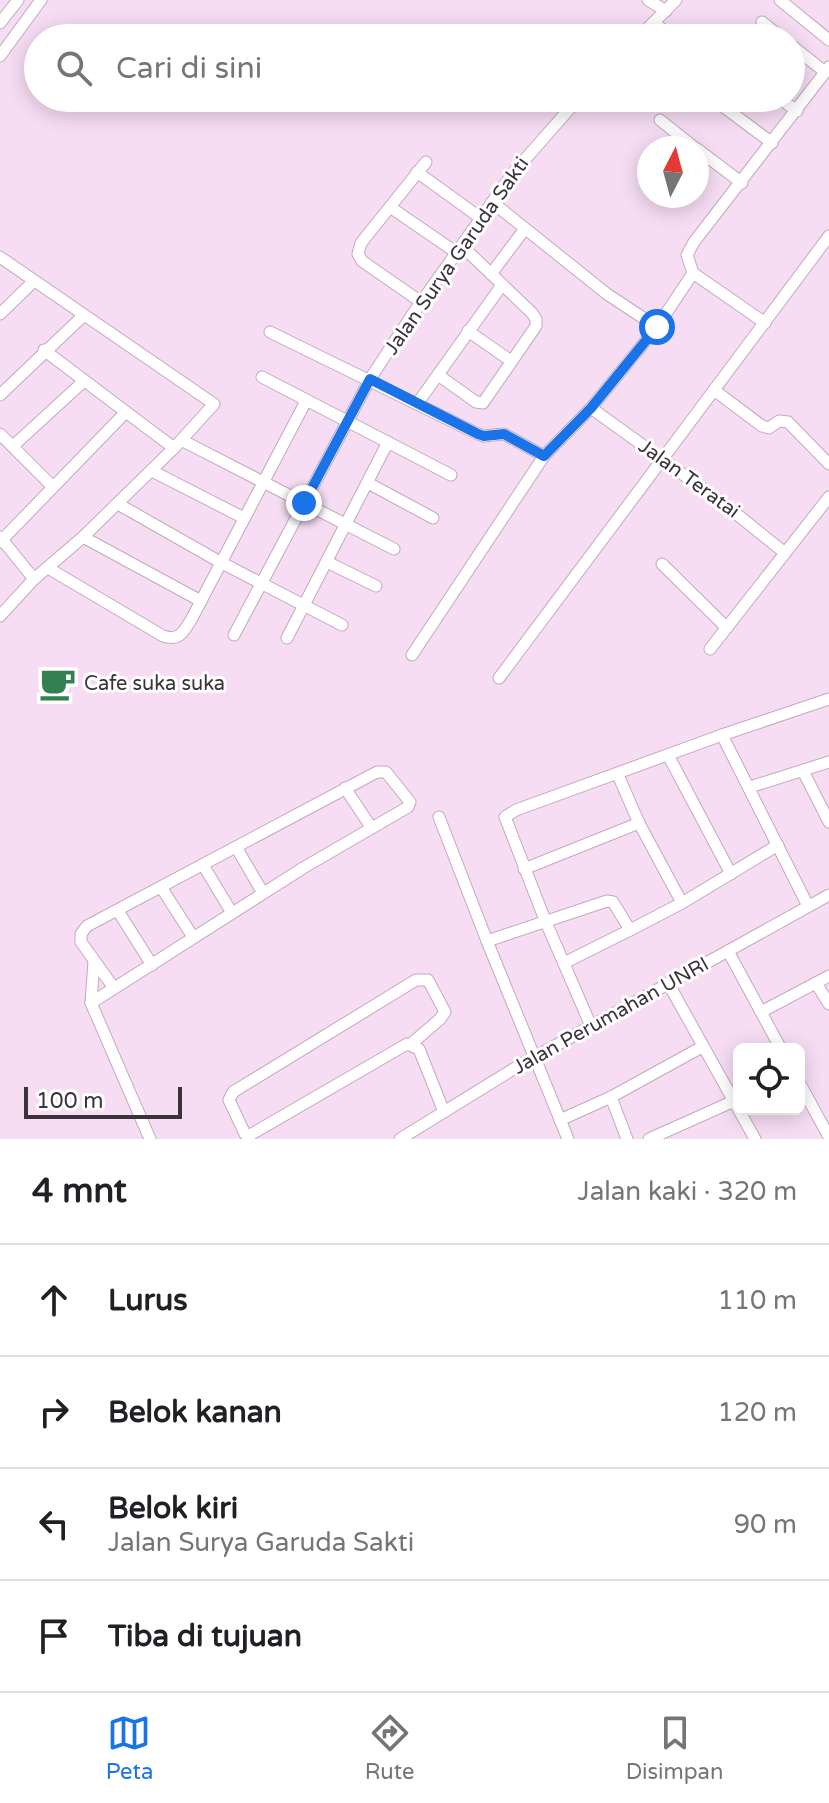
<!DOCTYPE html>
<html lang="id">
<meta charset="utf-8">
<style>
body{margin:0;font-family:"Varela Round",sans-serif;background:#f2f2f2;color:#202124}
.controls{position:absolute;right:24px;bottom:24px;display:grid;overflow:hidden;border-radius:12px;box-shadow:0 4px 20px #0003}
.controls button{width:72px;height:72px;display:grid;place-items:center;padding:0;border:0;border-bottom:2px solid #e0e0e0;background:#fff;color:#202124;font:40px sans-serif}
.compass{position:absolute;left:637px;top:136px;width:72px;height:72px;border-radius:50%;background:#fff;box-shadow:0 4px 20px #0003;rotate:6deg}
.scale{position:absolute;left:24px;bottom:20px;width:158px;box-sizing:border-box;padding-left:8px;border:4px solid #3c323b;border-top:0;font-size:22px;line-height:28px;white-space:nowrap;color:#3c323b;-webkit-text-stroke:6px #fff;paint-order:stroke}
.stop{position:absolute;width:24px;height:24px;margin:-18px;border:6px solid #1a73e8;border-radius:50%;background:#fff}
.stop.end{background:#1a73e8;border-color:#fff;box-shadow:0 2px 8px #0008}
.list{margin:0;padding:0;list-style:none}
h2{display:flex;justify-content:space-between;align-items:center;height:104px;margin:0;padding:0 32px;font-size:34px}
h2 small{font-size:26px;font-weight:400;color:#757577}
.list li{display:grid;grid-template-columns:52px 1fr auto;gap:24px;align-items:center;box-sizing:border-box;height:112px;padding:0 32px;border-top:2px solid #e0e0e0}
.list b{display:block;font-size:30px;white-space:nowrap}
.list p{margin:0;font-size:26px;white-space:nowrap;color:#757577}
.list em{font-size:26px;font-style:normal;color:#757577}
.icon{flex:none;width:44px;height:44px;fill:none;stroke:currentColor;stroke-width:2;stroke-linecap:round;stroke-linejoin:round}
.map{position:relative;flex:none;width:829px;height:1139px;overflow:hidden}
.search{position:absolute;background:#fff;box-shadow:0 4px 20px #0003;left:24px;right:24px;top:24px;height:88px;display:flex;align-items:center;gap:20px;box-sizing:border-box;padding:0 28px;border-radius:44px;color:#757577;font-size:30px}
.sheet{height:552px;background:#fff}
nav{display:flex;justify-content:space-around;align-items:center;box-sizing:border-box;height:112px;border-top:2px solid #e0e0e0;background:#fff;font-size:22px;color:#757577}
nav a{display:grid;justify-items:center;gap:4px}
nav .on{color:#1a73e8}
.map>svg:first-child{display:block}
</style>
<div class="map">
<svg width="829" height="1139" viewBox="0 0 829 1139">
<rect width="100%" height="100%" fill="#f6ddf4"/>
<g fill="none" stroke-linecap="round" stroke-linejoin="round">
<defs>
<g id="minor">
<polyline points="648,0 666,11"/>
<polyline points="780,0 829,40"/>
<polyline points="762,22 782,38"/>
<polyline points="0,23 18,0"/>
<polyline points="654,23 674,38"/>
<polyline points="638,38 676,0"/>
<polyline points="791,45 825,72"/>
<polyline points="0,56 41,0"/>
<polyline points="712,98 772,143"/>
<polyline points="779,98 797,111"/>
<polyline points="660,120 695,148"/>
<polyline points="697,149 742,183"/>
<polyline points="417,172 482,219"/>
<polyline points="492,202 607,294 657,327"/>
<polyline points="390,207 457,253"/>
<polyline points="0,257 214,404 174,448"/>
<polyline points="491,274 524,230"/>
<polyline points="421,302 362,261 358,254 361,243 426,162"/>
<polyline points="0,314 34,281"/>
<polyline points="765,323 693,273 687,255 694,242 829,67"/>
<polyline points="468,331 511,361"/>
<polyline points="270,332 478,434 484,436 504,434 544,456"/>
<polyline points="44,350 126,412"/>
<polyline points="438,375 476,402 483,403 536,326 536,319 532,313 462,246"/>
<polyline points="262,377 451,475"/>
<polyline points="714,390 762,426 769,428 779,421 788,422 829,464"/>
<polyline points="0,395 83,316"/>
<polyline points="417,404 502,285"/>
<polyline points="591,408 724,504 785,553"/>
<polyline points="0,434 52,486"/>
<polyline points="183,441 394,549"/>
<polyline points="13,446 84,381"/>
<polyline points="152,471 244,518"/>
<polyline points="368,483 433,518"/>
<polyline points="118,504 220,562 342,625"/>
<polyline points="0,537 34,579"/>
<polyline points="83,537 201,601"/>
<polyline points="0,542 126,412 174,448 83,537 34,579 0,616"/>
<polyline points="327,562 376,586"/>
<polyline points="662,564 727,628"/>
<path d="M 48,568 L 163,636 C 179,641 183,633 191,620 L 306,401"/>
<polyline points="234,635 370,379 410,318 513,173 579,98"/>
<polyline points="287,638 388,442"/>
<polyline points="710,649 829,497"/>
<polyline points="412,655 544,456 591,408 657,327 693,273"/>
<polyline points="499,678 829,236"/>
<polyline points="668,755 731,874"/>
<polyline points="803,771 829,822"/>
<polyline points="618,775 639,823 682,903 630,930"/>
<polyline points="750,787 829,762"/>
<polyline points="345,788 371,827"/>
<polyline points="439,817 487,941"/>
<polyline points="236,847 263,893"/>
<polyline points="203,865 232,913"/>
<polyline points="524,869 639,823"/>
<polyline points="161,887 193,937"/>
<polyline points="682,903 778,845"/>
<polyline points="808,906 722,735 829,699"/>
<polyline points="118,911 152,965"/>
<polyline points="728,951 829,895"/>
<polyline points="564,963 630,930 613,902 607,901 487,941 568,1139"/>
<polyline points="668,983 755,1139"/>
<polyline points="816,983 829,1004"/>
<polyline points="114,988 81,942 81,934 87,926 377,772 386,772 410,802 408,807 303,868 91,1003 150,1139"/>
<polyline points="91,1003 94,961"/>
<polyline points="761,1012 829,976"/>
<polyline points="591,1026 545,920 505,817 516,810 722,735"/>
<polyline points="411,1044 440,1019 445,1012 428,980 416,980 233,1092 229,1100 245,1134 250,1135 407,1044 419,1049 444,1112"/>
<polyline points="799,1082 829,1137"/>
<polyline points="611,1097 627,1139"/>
<polyline points="560,1120 611,1097 702,1047"/>
<polyline points="400,1139 520,1065 728,951 781,1049"/>
<polyline points="649,1139 734,1101"/>
</g>
</defs>
<!-- minor casing -->
<use href="#minor" stroke="#c1a9bf" stroke-width="13"/>
<!-- minor -->
<use href="#minor" stroke="#fff" stroke-width="11"/>
</g>
<g fill="none" stroke-linecap="round" stroke-linejoin="round">
<!-- route -->
<polyline stroke="#1a73e8" stroke-width="10" points="304,503 370,379 478,434 484,436 504,434 544,456 591,408 657,327"/>
</g>
<!-- icons -->
<defs>
<symbol id="cafe-bare" viewBox="-9 -9 18 18"><path d="M-5.5-4.5H6V0H3Q3 3.5 0 3.5H-2.5Q-5.5 3.5-5.5 0ZM3-3.2v2h1.7v-2ZM-6 4.5H4V6H-6Z" fill="#338151" stroke="#fff" stroke-width="2.5" paint-order="stroke"/></symbol>
</defs>
<g fill-rule="evenodd">
<use href="#cafe-bare" x="32" y="658" width="51" height="51"/>
</g>
<g text-anchor="middle" dominant-baseline="central" stroke-width="6" stroke-linejoin="round" paint-order="stroke">
<!-- street labels -->
<g font-size="20" fill="#3c323b" stroke="#fff">
<text transform="translate(457 256) rotate(-55)">Jalan Surya Garuda Sakti</text>
<text transform="translate(689 479) rotate(36)">Jalan Teratai</text>
<text transform="translate(611 1016) rotate(-29)">Jalan Perumahan UNRI</text>
</g>
<!-- poi labels -->
<g font-size="20" fill="#3c323b" stroke="#fff" text-anchor="start">
<text x="84" y="684">Cafe suka suka</text>
</g>
</g>
</svg>
<div class="controls">
<button><svg class="icon" aria-label="locate" viewBox="0 0 24 24"><circle cx="12" cy="12" r="6"/><path d="M12 2v4M12 18v4M2 12h4M18 12h4"/></svg></button>
</div>
<svg class="compass" viewBox="-18 -18 36 36"><path d="M0-13l5 13h-10z" fill="#e53935"/><path d="M0 13l5-13h-10z" fill="#757577"/></svg>
<div class="scale">100 m</div>
<div class="stop" style="left:657px;top:327px"></div>
<div class="stop end" style="left:304px;top:503px"></div>
<div class="search"><svg class="icon" aria-label="search" viewBox="0 0 24 24"><circle cx="10" cy="10" r="6"/><path d="M15 15l6 6"/></svg>Cari di sini</div>
</div>
<section class="sheet">
<h2>4 mnt<small>Jalan kaki · 320 m</small></h2>
<ul class="list">
<li><svg class="icon" aria-label="ahead" viewBox="0 0 24 24"><path d="M12 20V5M6 11l6-6 6 6"/></svg><div><b>Lurus</b></div><em>110 m</em></li>
<li><svg class="icon" aria-label="right" viewBox="0 0 24 24"><path d="M7 20v-9h11M14 6l5 5-5 5"/></svg><div><b>Belok kanan</b></div><em>120 m</em></li>
<li><svg class="icon" aria-label="left" viewBox="0 0 24 24"><path d="M17 20v-9H6M10 6l-5 5 5 5"/></svg><div><b>Belok kiri</b><p>Jalan Surya Garuda Sakti</p></div><em>90 m</em></li>
<li><svg class="icon" aria-label="arrive" viewBox="0 0 24 24"><path d="M6 21V4h12l-3 4 3 4H6"/></svg><div><b>Tiba di tujuan</b></div></li>
</ul>
</section>
<nav>
<a class="on"><svg class="icon" aria-label="map" viewBox="0 0 24 24"><path d="M3 6l6-2 6 2 6-2v14l-6 2-6-2-6 2zM9 4v14M15 6v14"/></svg>Peta</a>
<a><svg class="icon" aria-label="directions" viewBox="0 0 24 24"><path d="M12 3l9 9-9 9-9-9zM9 14v-3h6M13 9l2 2-2 2"/></svg>Rute</a>
<a><svg class="icon" aria-label="saved" viewBox="0 0 24 24"><path d="M7 4h10v16l-5-4-5 4z"/></svg>Disimpan</a>
</nav>
